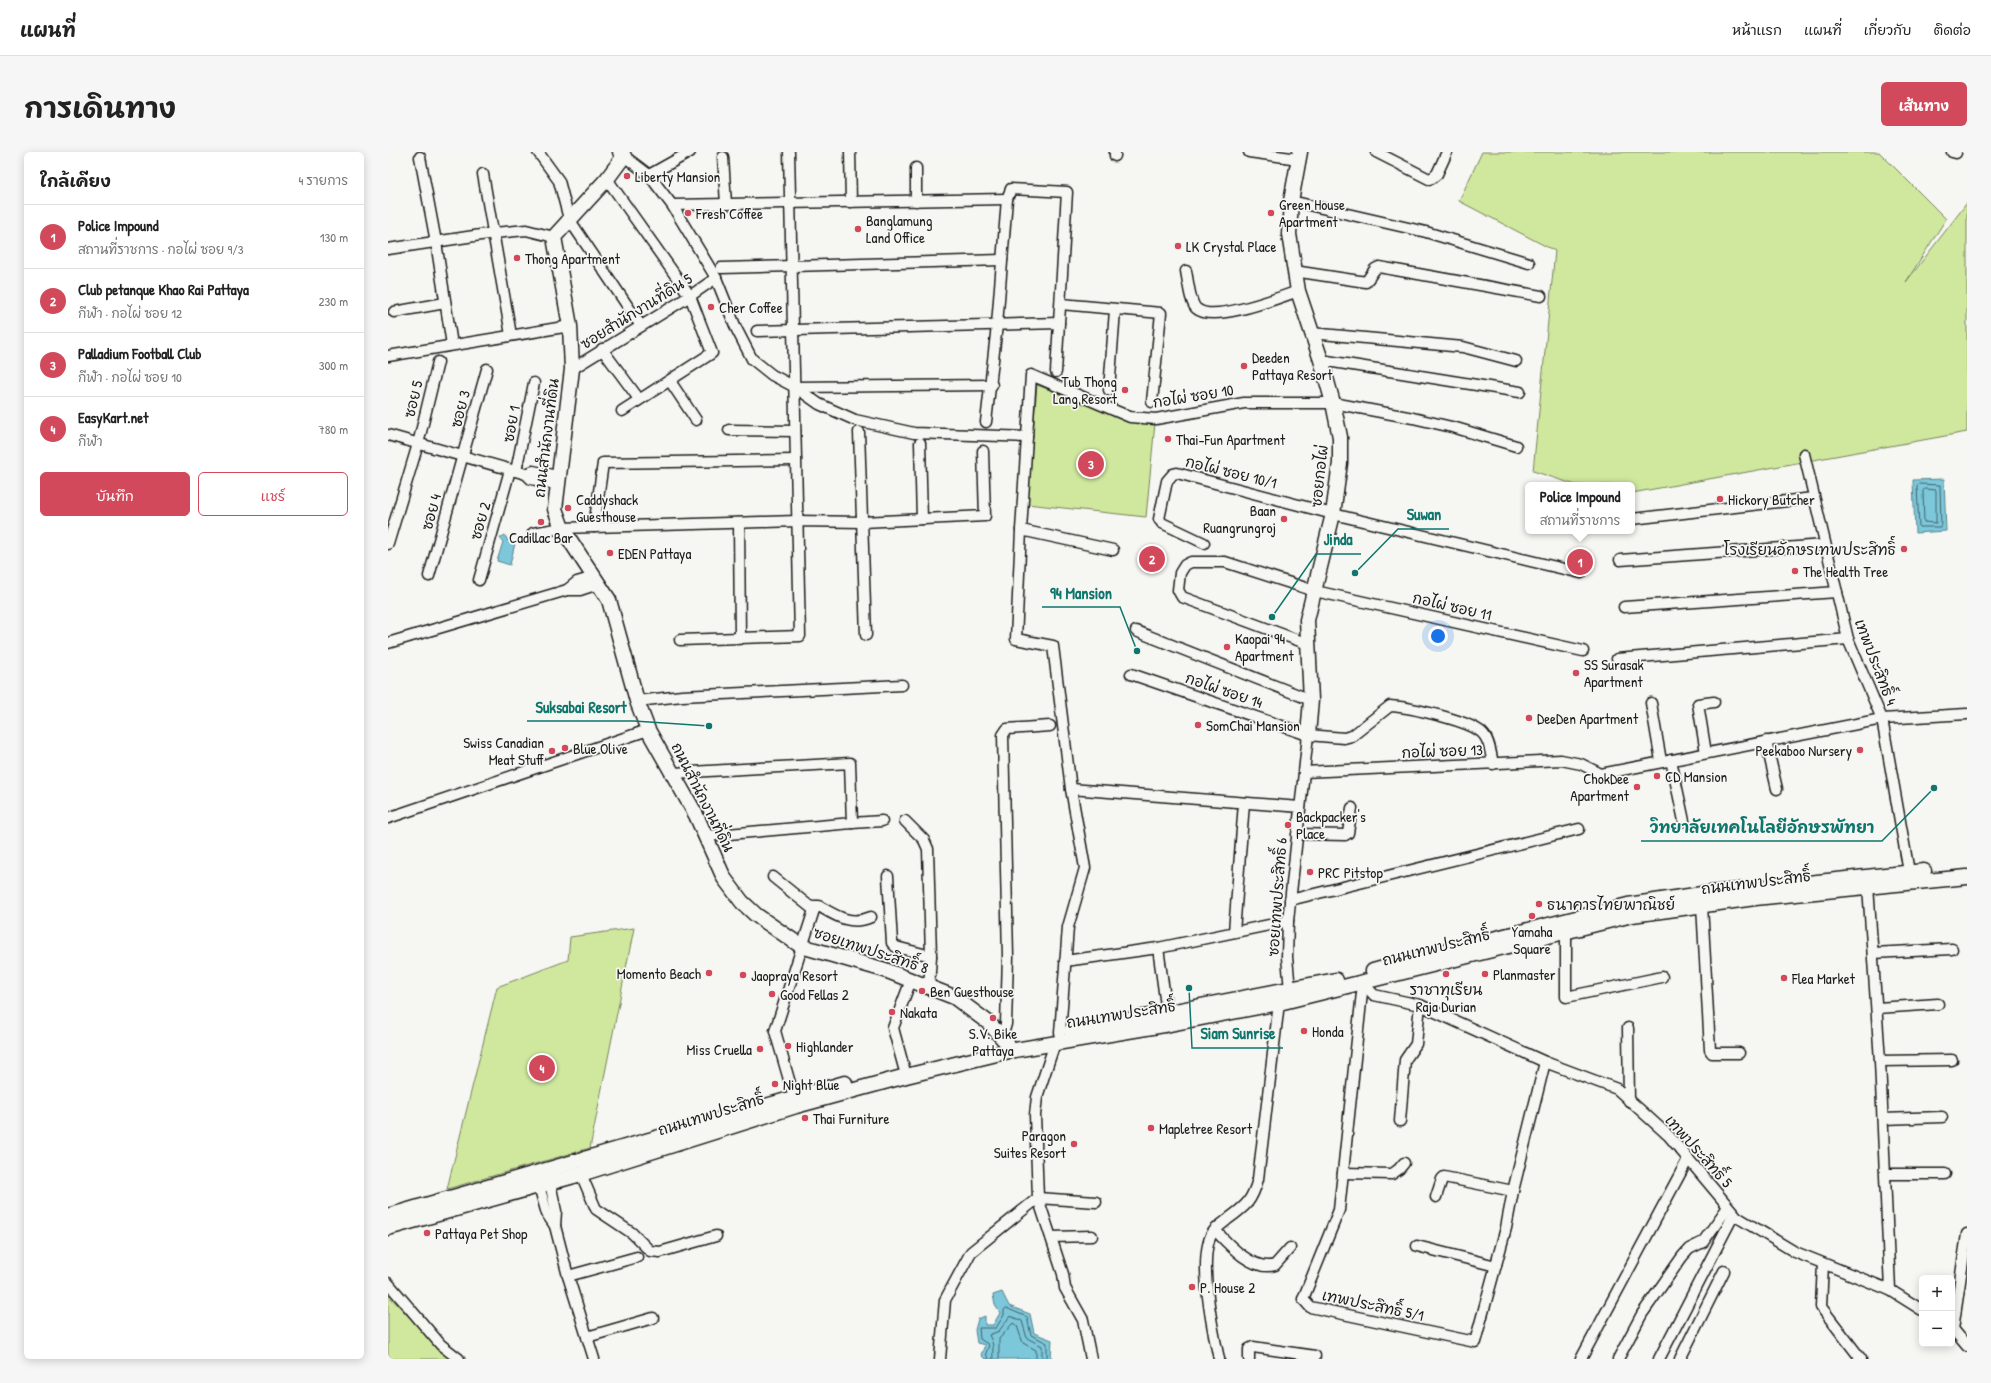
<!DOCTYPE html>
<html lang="th">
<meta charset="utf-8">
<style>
body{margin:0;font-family:"Patrick Hand","Playpen Sans Thai",sans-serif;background:#f6f6f6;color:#222}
.controls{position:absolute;right:12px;bottom:12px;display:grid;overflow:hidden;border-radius:6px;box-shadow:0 2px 10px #0003}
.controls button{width:36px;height:36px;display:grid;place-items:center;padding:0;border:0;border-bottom:1px solid #e0e0e0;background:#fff;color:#222;font:20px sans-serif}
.you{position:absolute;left:1050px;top:484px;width:14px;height:14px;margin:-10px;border:3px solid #fff;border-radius:50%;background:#1a73e8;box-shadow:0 0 0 6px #1a73e833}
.badge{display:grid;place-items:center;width:26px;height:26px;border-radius:50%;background:#d1495b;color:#fff;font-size:13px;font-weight:700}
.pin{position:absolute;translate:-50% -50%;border:2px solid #fff;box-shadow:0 1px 4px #0006}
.popup{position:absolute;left:1137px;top:330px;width:110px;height:52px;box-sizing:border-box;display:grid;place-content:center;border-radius:6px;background:#fff;filter:drop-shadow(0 1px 3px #0005);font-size:13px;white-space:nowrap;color:#767676}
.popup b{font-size:15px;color:#222}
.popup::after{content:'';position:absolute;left:50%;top:100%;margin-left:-8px;border:8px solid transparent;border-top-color:#fff}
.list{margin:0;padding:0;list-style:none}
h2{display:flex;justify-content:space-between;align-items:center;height:52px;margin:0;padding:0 16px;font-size:17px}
h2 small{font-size:13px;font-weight:400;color:#767676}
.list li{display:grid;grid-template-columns:26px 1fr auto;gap:12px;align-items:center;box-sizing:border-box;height:64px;padding:0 16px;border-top:1px solid #e0e0e0}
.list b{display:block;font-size:15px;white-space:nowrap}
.list p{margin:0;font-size:13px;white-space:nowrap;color:#767676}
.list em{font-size:13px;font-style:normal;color:#767676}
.actions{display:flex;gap:8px;padding:12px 16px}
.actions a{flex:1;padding:9px 0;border:1px solid #d1495b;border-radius:6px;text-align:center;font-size:14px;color:#d1495b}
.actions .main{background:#d1495b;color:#fff}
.map{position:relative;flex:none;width:1579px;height:1207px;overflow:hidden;border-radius:6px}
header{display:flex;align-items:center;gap:24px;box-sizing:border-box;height:56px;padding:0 20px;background:#fff;border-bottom:1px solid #e0e0e0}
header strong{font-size:19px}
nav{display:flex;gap:22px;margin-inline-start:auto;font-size:14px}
.intro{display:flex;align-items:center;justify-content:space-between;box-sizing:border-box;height:96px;padding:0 24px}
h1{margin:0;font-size:28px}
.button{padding:10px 18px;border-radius:6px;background:#d1495b;color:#fff;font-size:14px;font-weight:700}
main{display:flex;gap:24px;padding:0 24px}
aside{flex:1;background:#fff;border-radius:6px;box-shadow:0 2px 10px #0003}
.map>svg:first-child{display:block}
</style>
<header>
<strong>แผนที่</strong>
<nav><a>หน้าแรก</a><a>แผนที่</a><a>เกี่ยวกับ</a><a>ติดต่อ</a></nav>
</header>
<div class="intro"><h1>การเดินทาง</h1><a class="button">เส้นทาง</a></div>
<main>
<aside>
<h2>ใกล้เคียง<small>4 รายการ</small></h2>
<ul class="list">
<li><span class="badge">1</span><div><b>Police Impound</b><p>สถานที่ราชการ · กอไผ่ ซอย 9/3</p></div><em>130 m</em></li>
<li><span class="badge">2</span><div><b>Club petanque Khao Rai Pattaya</b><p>กีฬา · กอไผ่ ซอย 12</p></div><em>230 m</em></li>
<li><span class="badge">3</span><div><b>Palladium Football Club</b><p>กีฬา · กอไผ่ ซอย 10</p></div><em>300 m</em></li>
<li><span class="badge">4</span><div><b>EasyKart.net</b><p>กีฬา</p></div><em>780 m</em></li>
</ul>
<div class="actions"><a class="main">บันทึก</a><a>แชร์</a></div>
</aside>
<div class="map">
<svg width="1579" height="1207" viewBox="0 0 1579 1207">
<rect width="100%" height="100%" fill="#f6f6f2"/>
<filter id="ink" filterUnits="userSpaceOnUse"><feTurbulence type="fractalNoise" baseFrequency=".025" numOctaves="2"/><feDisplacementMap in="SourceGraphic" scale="8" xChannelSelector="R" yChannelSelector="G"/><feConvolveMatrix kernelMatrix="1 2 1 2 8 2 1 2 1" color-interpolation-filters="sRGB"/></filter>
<g filter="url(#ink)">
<!-- green -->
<g fill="#cfe89e" stroke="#76825d">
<polygon points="1094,0 1491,0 1558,67 1518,130 1579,51 1579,280 1244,341 1244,333 1188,333 1145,319 1167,99 1071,49"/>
<polygon points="649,233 742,269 767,271 758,365 639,352"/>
<polygon points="246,776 202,996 59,1037 109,835 180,808 182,785"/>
<polygon points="0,1143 62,1207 2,1207 0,1202"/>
</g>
<!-- water -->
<g fill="#7bc7da" stroke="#55838e">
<polygon points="1556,327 1558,379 1527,381 1525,328"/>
<polygon points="117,383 119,388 127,391 122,413 109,409 115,390 112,386"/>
<polygon points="614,1140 621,1154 642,1162 646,1181 664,1188 663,1207 597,1207 593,1203 597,1193 589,1191 587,1178 590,1167 597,1164 597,1173 605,1173 612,1161 607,1153 605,1143"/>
</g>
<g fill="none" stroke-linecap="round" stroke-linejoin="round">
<!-- shore -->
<g stroke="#426068" stroke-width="1">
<polygon points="1531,332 1552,333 1553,375 1531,375 1529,334"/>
<polygon points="1537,337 1548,338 1548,371 1536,370 1535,339"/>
<polyline points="600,1207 598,1201 601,1193 592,1187 591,1176 608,1176 616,1163 616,1158 618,1156 639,1165 643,1183 659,1191 659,1207"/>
<path d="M 605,1207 C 604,1195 607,1195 601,1183 L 611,1179 L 622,1164 L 634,1169 L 639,1186 L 654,1194 L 654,1207"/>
<polyline points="611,1207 611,1187 625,1171 629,1174 635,1191 648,1198 648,1207"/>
</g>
<defs>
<g id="street">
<polyline points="150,0 171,29 181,67 253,174"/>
<polyline points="462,0 463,50"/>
<polyline points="861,0 910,7"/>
<polyline points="988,0 1041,27 1044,26 1049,22 1059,0"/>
<polyline points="1564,0 1568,1"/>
<polyline points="236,4 261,23 284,53 328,126 348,176 364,207 384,223 407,235 431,252 467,268 526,281 639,285"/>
<polyline points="727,4 727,0"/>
<polyline points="32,5 48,90 64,193"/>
<polyline points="335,5 338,52"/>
<polyline points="528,16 528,49"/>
<polyline points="95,22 123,183"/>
<polyline points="261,23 302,0"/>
<polyline points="219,27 302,144 324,201 234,259"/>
<polyline points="903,49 1038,80 1141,111"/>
<polyline points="284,53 619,47"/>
<polyline points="0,97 106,81 138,78 166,85"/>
<polyline points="333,116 614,108"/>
<path d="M 798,119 C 800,128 802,152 809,157 C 826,171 890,146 910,139"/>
<polyline points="906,119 978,130 987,117 991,115 1153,144"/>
<polyline points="673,152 773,161 764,250"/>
<polyline points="6,160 57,151"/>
<polyline points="369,179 671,171"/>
<polyline points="923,181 1075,195 1128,209"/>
<polyline points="214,197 251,247"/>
<polyline points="0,204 182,174"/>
<polyline points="933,208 1132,240"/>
<polyline points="184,217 302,144 328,126"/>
<polyline points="282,229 308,268"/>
<polyline points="407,235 604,233"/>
<polyline points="721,238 727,158"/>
<polyline points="598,270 609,173 619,47 623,37 679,40 668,220"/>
<polyline points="341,278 407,279"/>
<polyline points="471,280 478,483"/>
<polyline points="0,283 138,322 143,327 168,332"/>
<polyline points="532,291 534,367"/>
<polyline points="1416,302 1460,487 1494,567 1521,720"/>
<polyline points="128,319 146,231"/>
<polyline points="138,322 145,319 169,324"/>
<polyline points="1244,367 1425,346"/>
<polyline points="351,371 352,487"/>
<polyline points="206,375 215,311 408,308"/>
<polyline points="633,378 725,398"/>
<polyline points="145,381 174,376 206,375 409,369 475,370 597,364 595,299"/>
<polyline points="816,391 774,371 771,367 779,329 785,322 789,321 945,362 1193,421"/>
<polyline points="0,392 30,292 50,210"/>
<polyline points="1232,408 1436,393"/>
<polyline points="41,424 99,217"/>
<polyline points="91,428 122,318"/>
<polyline points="179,438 189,430 206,425"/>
<polyline points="1236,455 1449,440"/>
<polyline points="748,479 923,548"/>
<polyline points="292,488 412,484 401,0"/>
<polyline points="0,491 179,438 192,438 210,432"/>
<polyline points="920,492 794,445 790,438 792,421 797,413 803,410 837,410 927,439 1195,499"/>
<polyline points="1229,507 1460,487"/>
<path d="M 743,522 L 920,583 L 956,586 L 964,584 L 1002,554 C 1020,555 1086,569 1096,583 C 1102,590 1103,603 1105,612"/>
<polyline points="249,549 294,544 514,533"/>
<polyline points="1263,551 1273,609"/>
<polyline points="1378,589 1389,637"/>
<polyline points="1318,601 1310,552 1326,550"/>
<polyline points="1283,608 1296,669"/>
<polyline points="916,620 1173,608 1193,612 1213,622 1494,567 1579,562"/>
<polyline points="286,621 462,611 464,671 318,684"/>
<polyline points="683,637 912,655"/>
<polyline points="0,666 260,578"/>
<polyline points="517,669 536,688 540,697 543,804 541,835"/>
<polyline points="464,671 494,669"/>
<polyline points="909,682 957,683 960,681 964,656"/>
<polyline points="500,724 504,791 508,795 543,804"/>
<polyline points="385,725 426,758"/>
<polyline points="1480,734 1492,909 1502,1138"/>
<polyline points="902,748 1191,677"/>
<polyline points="1314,753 1322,898 1324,901 1351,901"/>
<polyline points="1178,779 1178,845 1274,825"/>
<polyline points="846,780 856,651"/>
<polyline points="770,796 779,861"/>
<polyline points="1485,801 1564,797"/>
<polyline points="677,809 770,796 900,769"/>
<polyline points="975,831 951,1058 915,1147 922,1155 1087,1190 1118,1076 1125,1039 1157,910"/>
<polyline points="975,831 986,843 1032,853 1157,910 1229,937 1281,984 1349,1065 1407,1100 1502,1138 1534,1158"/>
<polyline points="902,838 899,805 900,769 920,583"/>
<polyline points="1489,856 1550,852"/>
<polyline points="1240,876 1241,949"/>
<polyline points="672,881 680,775 697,716 683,637 665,494 628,487 633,378 643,223 742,265 768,267 856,251 945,251 1025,266 1068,276 1128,294"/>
<polyline points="614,885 618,872 620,805 615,583 619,577 662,574"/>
<polyline points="667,891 649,945 647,963 650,1046 675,1122 677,1136 695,1168 703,1207"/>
<polyline points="1492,909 1564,908"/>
<polyline points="516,916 505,876 523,828"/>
<path d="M 406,945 L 387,879 L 426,758 L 427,754 L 431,754 C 448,764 463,774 483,765"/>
<polyline points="1495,967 1554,965"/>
<polyline points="1012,969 1017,908 1028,892 1032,853"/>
<polyline points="955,1021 1004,1022 1011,1017 1016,1011"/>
<polyline points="193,1022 208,1057 244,1081 262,1099 272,1100 328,1084"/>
<polyline points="1498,1022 1557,1022"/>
<polyline points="162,1031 168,1059 167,1074"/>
<polyline points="151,1034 159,1062 167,1074 180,1124 206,1207"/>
<polyline points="1048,1045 1054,1027 1056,1025 1125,1039"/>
<polyline points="650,1046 708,1050"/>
<path d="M 827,1078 C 840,1092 865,1120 887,1113 L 902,1096"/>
<polyline points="663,1085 704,1084"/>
<polyline points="1029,1094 1108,1114"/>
<polyline points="1435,1112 1433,1155 1473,1207"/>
<polyline points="180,1124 249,1105"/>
<polyline points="0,1131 53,1193 71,1207"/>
<polyline points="1564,1176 1579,1194"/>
<polyline points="1565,1177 1579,1082"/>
<polyline points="199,1185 265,1166"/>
<polyline points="552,1207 557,1148 583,1100 650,1046"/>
<path d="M 831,1207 C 825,1180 808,1100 826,1079 C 830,1074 836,1071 840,1067 C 858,1054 864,1049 870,1027 L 891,851"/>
<polyline points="861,1207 861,1197 865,1195 927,1204"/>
<polyline points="1193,1207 1300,1007"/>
<polyline points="1230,1207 1254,1162 1294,1105 1301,1097 1315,1090 1340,1055"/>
<polyline points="1271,1207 1346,1062"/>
<polyline points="1292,1207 1336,1119"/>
</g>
<g id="secondary">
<polyline points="232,0 236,4 219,27 166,85 182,174 184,217 167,357 174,376 221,448 249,549 260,578 308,663 336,726 354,750 368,763 413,794 497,818 566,845 601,871 619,891 621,899"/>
<polyline points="912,0 903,49 901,82 910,139 933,208 945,251 952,285 952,311 945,362 919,468 923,548 920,583"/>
<polyline points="985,819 1057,799 1240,753 1314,742 1536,719"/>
<polyline points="683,879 948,828"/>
<polyline points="0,1064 457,931"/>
<polyline points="0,1076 193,1022 408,954 518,924 621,899 782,872 891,851 1244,763 1367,746 1579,725"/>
</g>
</defs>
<!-- street casing -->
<use href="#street" stroke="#1c1c1c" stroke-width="13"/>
<!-- secondary casing -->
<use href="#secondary" stroke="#1c1c1c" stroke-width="17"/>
<!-- street -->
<use href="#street" stroke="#f6f6f2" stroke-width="10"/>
<!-- secondary -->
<use href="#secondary" stroke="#f6f6f2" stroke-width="14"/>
</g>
</g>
<!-- markers -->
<g fill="#d1495b" stroke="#f6f6f2" stroke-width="1.5">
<circle cx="239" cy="24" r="4"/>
<circle cx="300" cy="61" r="4"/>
<circle cx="883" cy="61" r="4"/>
<circle cx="470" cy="77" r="4"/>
<circle cx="790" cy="94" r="4"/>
<circle cx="129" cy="106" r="4"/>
<circle cx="323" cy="155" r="4"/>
<circle cx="856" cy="214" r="4"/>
<circle cx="737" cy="238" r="4"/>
<circle cx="780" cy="287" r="4"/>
<circle cx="1332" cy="347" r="4"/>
<circle cx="180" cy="356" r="4"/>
<circle cx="896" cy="367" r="4"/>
<circle cx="153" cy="370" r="4"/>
<circle cx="1516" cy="397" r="4"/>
<circle cx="222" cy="401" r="4"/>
<circle cx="1407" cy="419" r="4"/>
<circle cx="839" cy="495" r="4"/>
<circle cx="1188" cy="521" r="4"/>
<circle cx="1141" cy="566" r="4"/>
<circle cx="810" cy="573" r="4"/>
<circle cx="177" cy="596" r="4"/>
<circle cx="1472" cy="598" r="4"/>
<circle cx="164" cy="599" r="4"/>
<circle cx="1269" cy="624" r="4"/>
<circle cx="1249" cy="635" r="4"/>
<circle cx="900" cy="673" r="4"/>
<circle cx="922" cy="720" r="4"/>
<circle cx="1151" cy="752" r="4"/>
<circle cx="1144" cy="764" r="4"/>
<circle cx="321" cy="821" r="4"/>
<circle cx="1058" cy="822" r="4"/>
<circle cx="1097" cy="822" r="4"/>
<circle cx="355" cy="823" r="4"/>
<circle cx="1396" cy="826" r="4"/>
<circle cx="534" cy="839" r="4"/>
<circle cx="384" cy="842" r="4"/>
<circle cx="504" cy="860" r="4"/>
<circle cx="605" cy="866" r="4"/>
<circle cx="916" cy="879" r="4"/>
<circle cx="400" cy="894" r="4"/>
<circle cx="372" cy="897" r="4"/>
<circle cx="387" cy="932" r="4"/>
<circle cx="417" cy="966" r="4"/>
<circle cx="763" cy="976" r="4"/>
<circle cx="686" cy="992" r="4"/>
<circle cx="39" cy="1081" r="4"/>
<circle cx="804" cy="1135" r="4"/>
</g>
<g text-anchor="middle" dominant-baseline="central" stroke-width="3.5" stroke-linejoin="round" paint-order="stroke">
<!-- poi labels -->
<g font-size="15" fill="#1c1c1c" stroke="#f6f6f2" text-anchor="start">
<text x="247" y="24">Liberty Mansion</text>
<text x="891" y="52">Green House<tspan x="891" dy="17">Apartment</tspan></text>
<text x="308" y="61">Fresh Coffee</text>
<text x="478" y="68">Banglamung<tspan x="478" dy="17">Land Office</tspan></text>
<text x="798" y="94">LK Crystal Place</text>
<text x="137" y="106">Thong Apartment</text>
<text x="331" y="155">Cher Coffee</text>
<text x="864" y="205">Deeden<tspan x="864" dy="17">Pattaya Resort</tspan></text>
<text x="729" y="229" text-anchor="end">Tub Thong<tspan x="729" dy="17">Lang Resort</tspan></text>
<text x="788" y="287">Thai-Fun Apartment</text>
<text x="188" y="347">Caddyshack<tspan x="188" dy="17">Guesthouse</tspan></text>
<text x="1340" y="347">Hickory Butcher</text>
<text x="888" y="358" text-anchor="end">Baan<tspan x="888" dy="17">Ruangrungroj</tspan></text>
<text x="153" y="385" text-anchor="middle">Cadillac Bar</text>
<text x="1508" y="397" text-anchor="end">โรงเรียนอักษรเทพประสิทธิ์</text>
<text x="230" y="401">EDEN Pattaya</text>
<text x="1415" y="419">The Health Tree</text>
<text x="847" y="486">Kaopai 94<tspan x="847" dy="17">Apartment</tspan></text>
<text x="1196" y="512">SS Surasak<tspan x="1196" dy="17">Apartment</tspan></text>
<text x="1149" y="566">DeeDen Apartment</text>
<text x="818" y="573">SomChai Mansion</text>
<text x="156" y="590" text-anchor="end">Swiss Canadian<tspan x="156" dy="17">Meat Stuff</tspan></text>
<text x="185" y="596">Blue Olive</text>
<text x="1464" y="598" text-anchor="end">Peekaboo Nursery</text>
<text x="1277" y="624">CD Mansion</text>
<text x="1241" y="626" text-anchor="end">ChokDee<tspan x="1241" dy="17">Apartment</tspan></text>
<text x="908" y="664">Backpacker's<tspan x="908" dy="17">Place</tspan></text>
<text x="930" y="720">PRC Pitstop</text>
<text x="1159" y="752">ธนาคารไทยพาณิชย์</text>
<text x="1144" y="779" text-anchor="middle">Yamaha<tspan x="1144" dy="17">Square</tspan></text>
<text x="313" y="821" text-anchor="end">Momento Beach</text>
<text x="1105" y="822">Planmaster</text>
<text x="363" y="823">Jaopraya Resort</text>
<text x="1404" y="826">Flea Market</text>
<text x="1058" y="837" text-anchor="middle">ราชาทุเรียน<tspan x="1058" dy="17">Raja Durian</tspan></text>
<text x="542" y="839">Ben Guesthouse</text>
<text x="392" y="842">Good Fellas 2</text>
<text x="512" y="860">Nakata</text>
<text x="924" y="879">Honda</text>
<text x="605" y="881" text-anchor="middle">S.V. Bike<tspan x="605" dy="17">Pattaya</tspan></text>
<text x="408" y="894">Highlander</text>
<text x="364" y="897" text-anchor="end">Miss Cruella</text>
<text x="395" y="932">Night Blue</text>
<text x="425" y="966">Thai Furniture</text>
<text x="771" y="976">Mapletree Resort</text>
<text x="678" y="983" text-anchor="end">Paragon<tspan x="678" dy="17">Suites Resort</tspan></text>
<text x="47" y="1081">Pattaya Pet Shop</text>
<text x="812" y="1135">P. House 2</text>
</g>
<!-- street labels -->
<g font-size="15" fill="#1c1c1c" stroke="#f6f6f2">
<text transform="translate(248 159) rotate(-32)">ซอยสำนักงานที่ดิน 5</text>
<text transform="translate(805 244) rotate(-9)">กอไผ่ ซอย 10</text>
<text transform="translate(25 247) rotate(-76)">ซอย 5</text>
<text transform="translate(72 257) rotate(-75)">ซอย 3</text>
<text transform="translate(123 272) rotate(-79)">ซอย 1</text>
<text transform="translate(158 286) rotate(-83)">ถนนสำนักงานที่ดิน</text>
<text transform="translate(843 320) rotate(14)">กอไผ่ ซอย 10/1</text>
<text transform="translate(931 324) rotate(-84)">ซอยกอไผ่</text>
<text transform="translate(43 360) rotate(-74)">ซอย 4</text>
<text transform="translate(92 369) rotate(-74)">ซอย 2</text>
<text transform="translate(1064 454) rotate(13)">กอไผ่ ซอย 11</text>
<text transform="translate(1488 510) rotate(69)">เทพประสิทธิ์ 4</text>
<text transform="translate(836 538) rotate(19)">กอไผ่ ซอย 14</text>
<text transform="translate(1054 599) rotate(-2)">กอไผ่ ซอย 13</text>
<text transform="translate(315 645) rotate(63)">ถนนสำนักงานที่ดิน</text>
<text transform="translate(1368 730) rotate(-7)">ถนนเทพประสิทธิ์</text>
<text transform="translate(889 745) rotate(-86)">ซอยเทพประสิทธิ์ 6</text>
<text transform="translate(1048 795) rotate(-14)">ถนนเทพประสิทธิ์</text>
<text transform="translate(483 798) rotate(18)">ซอยเทพประสิทธิ์ 8</text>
<text transform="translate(733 862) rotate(-9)">ถนนเทพประสิทธิ์</text>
<text transform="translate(323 962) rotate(-17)">ถนนเทพประสิทธิ์</text>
<text transform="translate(1311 999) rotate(48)">เทพประสิทธิ์ 5</text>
<text transform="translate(985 1153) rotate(12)">เทพประสิทธิ์ 5/1</text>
</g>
</g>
<!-- callouts -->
<path fill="none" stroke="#0f766e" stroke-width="1.5" d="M967 421L1010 377H1061M884 465L928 402H973M749 499L732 455H654M321 574L246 569H139M1546 636L1494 689H1253M801 836L804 896H895"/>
<g fill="#0f766e" stroke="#f6f6f2" stroke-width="1.5">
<circle cx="967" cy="421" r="4"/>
<circle cx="884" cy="465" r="4"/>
<circle cx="749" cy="499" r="4"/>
<circle cx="321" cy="574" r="4"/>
<circle cx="1546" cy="636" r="4"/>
<circle cx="801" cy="836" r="4"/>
</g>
<g font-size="16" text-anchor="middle" font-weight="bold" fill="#0f766e" stroke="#f6f6f2" stroke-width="3.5" stroke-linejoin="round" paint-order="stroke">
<text x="1036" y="368">Suwan</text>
<text x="950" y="393">Jinda</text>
<text x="693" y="447">94 Mansion</text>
<text x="193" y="561">Suksabai Resort</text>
<text x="1374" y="681">วิทยาลัยเทคโนโลยีอักษรพัทยา</text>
<text x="850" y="887">Siam Sunrise</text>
</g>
</svg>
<div class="controls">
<button>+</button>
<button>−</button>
</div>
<div class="you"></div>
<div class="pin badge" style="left:1192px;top:410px">1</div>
<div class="popup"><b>Police Impound</b>สถานที่ราชการ</div>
<div class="pin badge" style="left:764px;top:407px">2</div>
<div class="pin badge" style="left:703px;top:312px">3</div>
<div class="pin badge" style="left:154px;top:916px">4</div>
</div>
</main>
